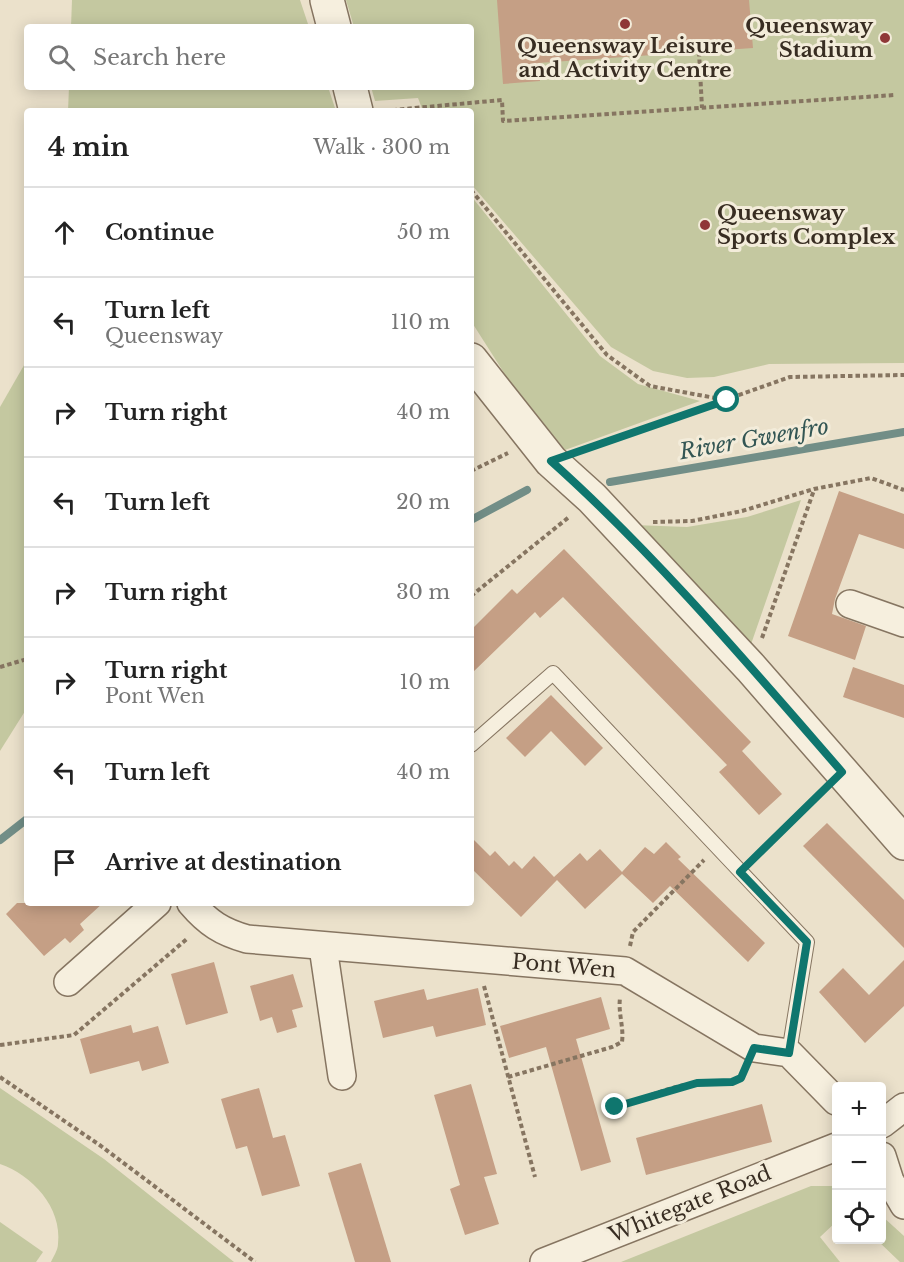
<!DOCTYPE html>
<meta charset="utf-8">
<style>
body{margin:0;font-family:"Libre Baskerville",serif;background:#f2f2f2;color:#222}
.controls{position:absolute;right:18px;bottom:18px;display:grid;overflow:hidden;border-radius:6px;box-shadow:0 3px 15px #0003}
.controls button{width:54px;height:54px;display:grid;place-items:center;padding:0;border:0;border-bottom:2px solid #e0e0e0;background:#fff;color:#222;font:30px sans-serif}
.stop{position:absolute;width:18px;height:18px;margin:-14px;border:4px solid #0f766e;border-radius:50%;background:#fff}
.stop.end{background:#0f766e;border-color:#fff;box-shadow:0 2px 6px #0008}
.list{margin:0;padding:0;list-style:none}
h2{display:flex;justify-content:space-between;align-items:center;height:78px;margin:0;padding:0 24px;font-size:26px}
h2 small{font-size:20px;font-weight:400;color:#767676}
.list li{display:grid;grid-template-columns:39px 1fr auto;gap:18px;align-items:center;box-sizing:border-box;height:90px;padding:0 24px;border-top:2px solid #e0e0e0}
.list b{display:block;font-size:22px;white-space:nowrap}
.list p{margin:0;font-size:20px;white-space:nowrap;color:#767676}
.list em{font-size:20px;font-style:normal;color:#767676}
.icon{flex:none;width:33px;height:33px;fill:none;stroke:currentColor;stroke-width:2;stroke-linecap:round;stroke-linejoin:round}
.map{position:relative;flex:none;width:904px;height:1262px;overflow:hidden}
.search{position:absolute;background:#fff;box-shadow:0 3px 15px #0003;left:24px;top:24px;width:450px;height:66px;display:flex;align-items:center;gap:15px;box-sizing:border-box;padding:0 21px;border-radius:6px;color:#767676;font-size:22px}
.panel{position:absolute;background:#fff;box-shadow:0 3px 15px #0003;left:24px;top:108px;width:450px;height:798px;border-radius:6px}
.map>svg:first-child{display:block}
</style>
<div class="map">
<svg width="904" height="1262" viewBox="0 0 904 1262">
<rect width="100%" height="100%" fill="#ebe1cb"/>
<!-- green -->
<g fill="#c4c8a0">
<polygon points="72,0 300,0 309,27 71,27"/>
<polygon points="346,0 904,0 904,363 769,364 714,377 687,378 653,371 611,347 471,184 471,111 423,111 418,98 375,101 371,87 471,87 471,27 354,27"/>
<polygon points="69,87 328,87 336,111 68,111"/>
<polygon points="471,196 600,356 638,384 700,401 565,450 506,376 471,321"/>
<polygon points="27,360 27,708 0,751 0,407"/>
<polygon points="801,500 749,650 634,525 687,527 747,517"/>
<path d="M 0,1088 L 104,1159 L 234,1262 L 51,1262 C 53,1257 58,1250 58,1244 C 62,1207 32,1175 0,1164 Z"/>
<polygon points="811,1186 836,1186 836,1222 820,1237 840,1262 621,1262"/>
<polygon points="882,1216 904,1236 904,1262 900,1262 877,1240 882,1240"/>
<polygon points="0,1222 43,1252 36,1262 0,1262"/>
</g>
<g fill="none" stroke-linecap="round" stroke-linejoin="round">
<!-- stream -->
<g stroke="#728e87" stroke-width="8">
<polyline points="610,482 904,432"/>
<polyline points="471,520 527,490"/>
<polyline points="0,840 27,819"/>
</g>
</g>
<!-- building -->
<g fill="#c59f85">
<polygon points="497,0 749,0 753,48 538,63 540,81 503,84"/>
<polygon points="839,491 904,514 904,549 859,534 835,599 832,614 866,626 855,660 788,636"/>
<polygon points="564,549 751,742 742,751 782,794 759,815 719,772 727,765 563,597 540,618 535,612 471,674 471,630 512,589 517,594"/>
<polygon points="853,667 904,685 904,718 843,697"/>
<polygon points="551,695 603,748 585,766 551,731 525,757 506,738"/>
<polygon points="827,823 904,900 904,948 803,846"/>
<polygon points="471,837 490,856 495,851 509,866 514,861 522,869 534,856 554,877 580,853 587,861 600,849 622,872 645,847 654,854 666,842 681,857 678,859 765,943 748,962 670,886 653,903 622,874 585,909 557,880 521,917 471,868"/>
<polygon points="17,903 103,903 80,924 84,930 70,943 65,938 44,956 6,914"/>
<polygon points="904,960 904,1006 865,1043 819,992 843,968 869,995"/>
<polygon points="214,962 228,1013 186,1025 171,974"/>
<polygon points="293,974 303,1007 292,1010 297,1027 277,1033 272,1017 260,1021 250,986"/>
<polygon points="478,988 486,1025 436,1037 433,1026 383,1038 374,1001 424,989 427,1000"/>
<polygon points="601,997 610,1029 576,1039 611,1162 581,1171 546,1047 509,1058 500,1026"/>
<polygon points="131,1025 133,1033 158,1026 169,1063 142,1071 139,1061 90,1074 80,1039"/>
<polygon points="471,1084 497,1174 484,1177 499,1224 465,1235 450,1189 460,1185 434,1095"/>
<polygon points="259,1088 273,1138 285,1135 300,1186 262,1196 247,1146 236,1149 221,1099"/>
<polygon points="762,1104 772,1142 646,1175 636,1138"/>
<polygon points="361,1163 391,1262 355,1262 328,1173"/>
</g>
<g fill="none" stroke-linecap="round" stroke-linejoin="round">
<defs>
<polyline id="service" points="471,745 553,673 807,942 789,1053"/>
<g id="minor">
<polyline points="850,604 904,623"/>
<path d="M 191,903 C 208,923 222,932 247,939 L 625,971 L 754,1048 L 789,1053 L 836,1101"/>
<polyline points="323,947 342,1076"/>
<polyline points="68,982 157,903"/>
<polyline points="882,1124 904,1107"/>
<polyline points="882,1156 890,1181 904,1205"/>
<polyline points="544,1262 836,1147"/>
</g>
<g id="tertiary">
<polyline points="327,0 334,27"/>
<polyline points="350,87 356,111"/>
<polyline points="471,360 551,461 592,498 751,668 904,843"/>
</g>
</defs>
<!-- service casing -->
<use href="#service" stroke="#867561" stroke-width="16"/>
<!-- minor casing -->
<use href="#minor" stroke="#867561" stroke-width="30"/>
<!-- tertiary casing -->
<use href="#tertiary" stroke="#867561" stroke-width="36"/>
<!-- path -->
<g stroke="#867561" stroke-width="4" stroke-dasharray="4.5 3" stroke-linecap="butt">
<polyline points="699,52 702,108"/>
<polyline points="415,108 502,100 503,121 895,95"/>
<polyline points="385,111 415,108 417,111"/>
<polyline points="471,190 607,355 650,386 726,400"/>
<polyline points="583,450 790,377 904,375"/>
<polyline points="471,471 508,453"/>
<polyline points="653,522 692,521 742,511 814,489 871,478 904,490"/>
<polyline points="471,596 569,517"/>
<polyline points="762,638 814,490"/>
<polyline points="0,667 27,659"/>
<polyline points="754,859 821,792"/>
<polyline points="630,946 633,932 704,860"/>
<polyline points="484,986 535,1177"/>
<polyline points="0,1045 74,1035 188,938"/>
<polyline points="0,1077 101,1146 255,1262"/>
<path d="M 508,1077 L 612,1047 L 622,1042 C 624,1027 618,1013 620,998"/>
<path d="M 616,1107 C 642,1099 680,1082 707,1082 C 721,1081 736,1087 745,1072"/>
</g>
<!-- service -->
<use href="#service" stroke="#f6efde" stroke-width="14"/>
<!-- minor -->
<use href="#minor" stroke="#f6efde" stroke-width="27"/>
<!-- tertiary -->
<use href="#tertiary" stroke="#f6efde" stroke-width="33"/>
</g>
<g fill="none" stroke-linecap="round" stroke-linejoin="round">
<!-- route -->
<path stroke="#0f766e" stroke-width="8" d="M 615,1107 L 697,1083 L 732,1082 L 741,1078 L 754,1048 L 789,1053 L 807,942 L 740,872 L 842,772 C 749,665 656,555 551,461 L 727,400"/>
</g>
<!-- markers -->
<g fill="#8f3737" stroke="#f3ecda" stroke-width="2">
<circle cx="625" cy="24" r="6"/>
<circle cx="885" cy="38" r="6"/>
<circle cx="705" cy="225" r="6"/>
</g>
<g text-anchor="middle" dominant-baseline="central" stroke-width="6" stroke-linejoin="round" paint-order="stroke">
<!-- poi labels -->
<g font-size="21" font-weight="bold" fill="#382d22" stroke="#f3ecda" text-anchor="end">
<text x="873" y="26">Queensway<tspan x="873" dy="24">Stadium</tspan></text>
<text x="625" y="46" text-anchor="middle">Queensway Leisure<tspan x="625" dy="24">and Activity Centre</tspan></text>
<text x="717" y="213" text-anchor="start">Queensway<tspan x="717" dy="24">Sports Complex</tspan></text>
</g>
<!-- street labels -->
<g font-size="21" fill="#382d22" stroke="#f3ecda">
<text transform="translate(564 966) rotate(5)">Pont Wen</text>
<text transform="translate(690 1204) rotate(-22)">Whitegate Road</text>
</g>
<!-- water labels -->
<g font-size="22" font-style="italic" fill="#335654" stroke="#f3ecda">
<text transform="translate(754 439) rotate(-10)">River Gwenfro</text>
</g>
</g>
</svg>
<div class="controls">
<button>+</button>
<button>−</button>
<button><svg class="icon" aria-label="locate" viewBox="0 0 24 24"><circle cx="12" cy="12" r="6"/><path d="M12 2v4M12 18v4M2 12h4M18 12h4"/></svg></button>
</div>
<div class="stop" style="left:727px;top:400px"></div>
<div class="stop end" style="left:615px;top:1107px"></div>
<div class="search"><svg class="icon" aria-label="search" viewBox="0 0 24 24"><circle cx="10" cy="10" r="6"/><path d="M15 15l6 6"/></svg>Search here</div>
<section class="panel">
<h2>4 min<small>Walk · 300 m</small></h2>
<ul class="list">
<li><svg class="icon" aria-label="ahead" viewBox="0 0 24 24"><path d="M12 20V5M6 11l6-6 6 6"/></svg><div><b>Continue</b></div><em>50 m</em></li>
<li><svg class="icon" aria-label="left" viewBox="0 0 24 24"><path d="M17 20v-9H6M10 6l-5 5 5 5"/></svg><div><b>Turn left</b><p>Queensway</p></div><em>110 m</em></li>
<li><svg class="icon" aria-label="right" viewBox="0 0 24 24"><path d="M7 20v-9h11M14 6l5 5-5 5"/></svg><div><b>Turn right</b></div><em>40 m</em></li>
<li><svg class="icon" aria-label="left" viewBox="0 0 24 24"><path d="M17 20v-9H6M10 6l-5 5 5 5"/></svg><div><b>Turn left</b></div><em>20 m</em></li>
<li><svg class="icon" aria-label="right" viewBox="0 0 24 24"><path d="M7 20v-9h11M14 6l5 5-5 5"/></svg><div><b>Turn right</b></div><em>30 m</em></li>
<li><svg class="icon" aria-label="right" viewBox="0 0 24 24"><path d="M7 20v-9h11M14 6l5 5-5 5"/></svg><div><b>Turn right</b><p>Pont Wen</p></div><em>10 m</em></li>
<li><svg class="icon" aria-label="left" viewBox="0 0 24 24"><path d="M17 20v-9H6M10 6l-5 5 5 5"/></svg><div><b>Turn left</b></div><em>40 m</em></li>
<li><svg class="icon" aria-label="arrive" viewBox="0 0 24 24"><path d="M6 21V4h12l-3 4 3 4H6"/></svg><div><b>Arrive at destination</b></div></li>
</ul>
</section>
</div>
